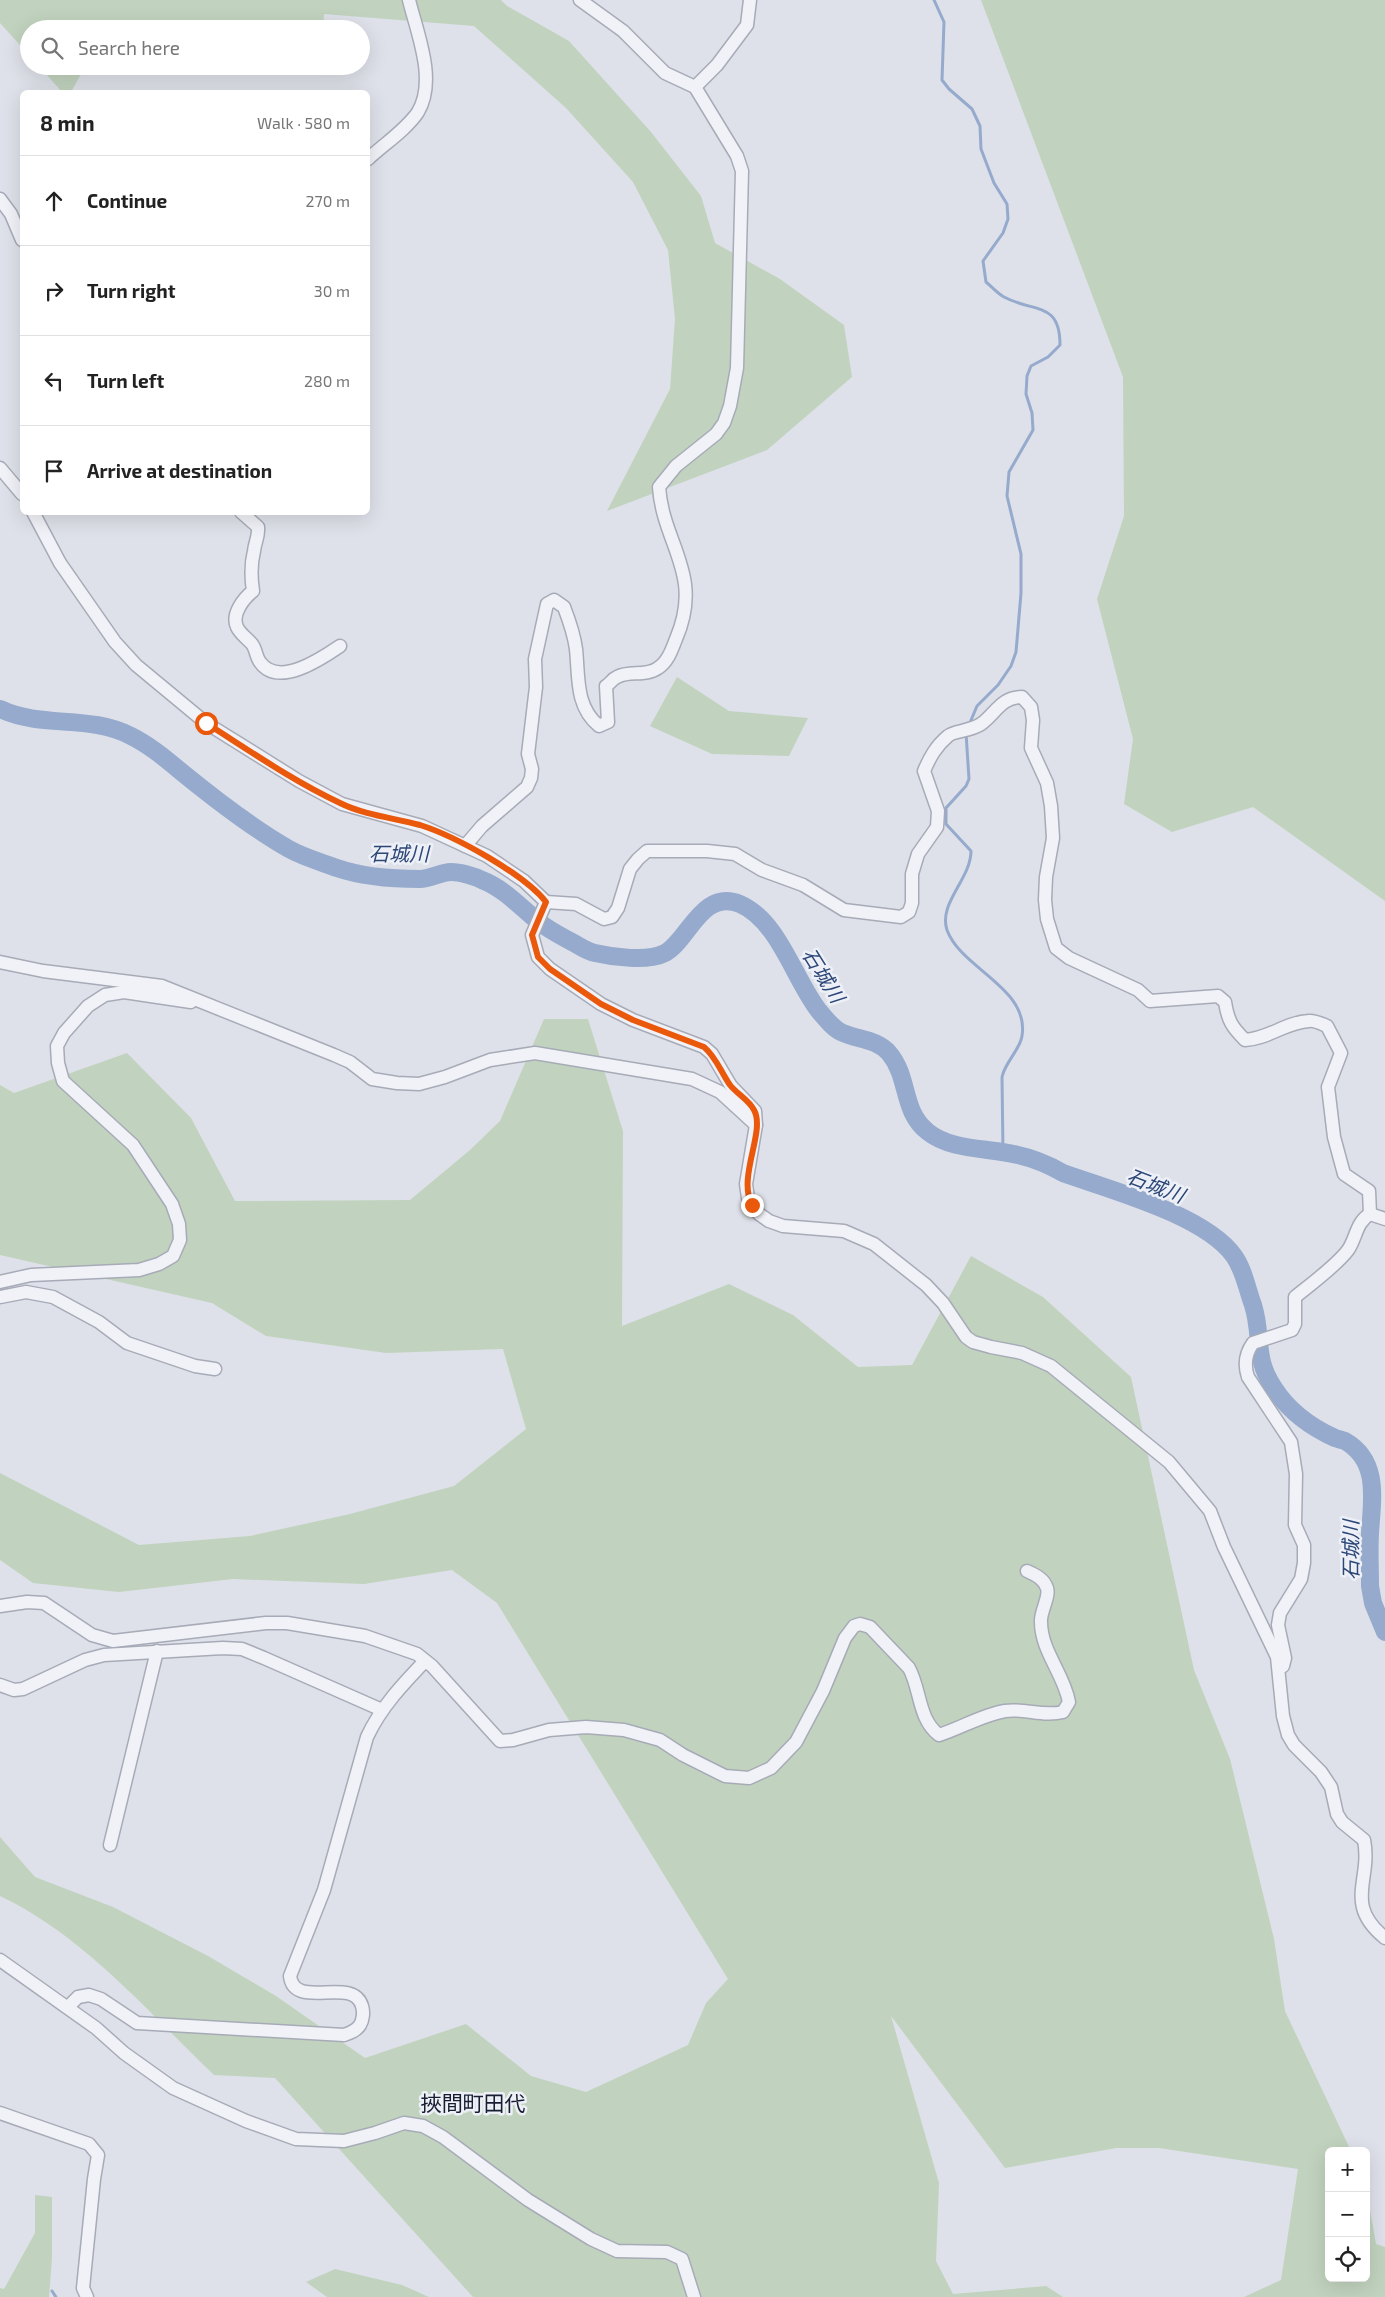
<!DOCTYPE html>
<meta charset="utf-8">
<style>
body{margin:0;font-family:"Exo 2","Noto Sans JP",sans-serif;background:#f2f2f2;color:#222}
.controls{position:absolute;right:15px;bottom:15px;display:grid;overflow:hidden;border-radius:8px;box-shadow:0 5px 20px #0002}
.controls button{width:45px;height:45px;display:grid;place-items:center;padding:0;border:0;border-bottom:1px solid #e0e0e0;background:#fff;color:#222;font:25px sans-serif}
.stop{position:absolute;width:15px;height:15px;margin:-11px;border:4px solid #ea580c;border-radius:50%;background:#fff}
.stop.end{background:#ea580c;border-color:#fff;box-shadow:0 1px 5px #0008}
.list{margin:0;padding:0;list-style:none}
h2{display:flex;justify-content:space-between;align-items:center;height:65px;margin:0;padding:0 20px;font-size:21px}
h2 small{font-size:16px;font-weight:400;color:#767676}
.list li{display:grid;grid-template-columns:32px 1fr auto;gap:15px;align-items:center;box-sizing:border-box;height:90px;padding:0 20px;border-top:1px solid #e0e0e0}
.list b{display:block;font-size:19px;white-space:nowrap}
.list em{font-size:16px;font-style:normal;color:#767676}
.icon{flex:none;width:28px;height:28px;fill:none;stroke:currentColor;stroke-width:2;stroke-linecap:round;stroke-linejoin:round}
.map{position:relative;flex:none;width:1385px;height:2297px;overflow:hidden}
.search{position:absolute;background:#fff;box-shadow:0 5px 20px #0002;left:20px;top:20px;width:350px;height:55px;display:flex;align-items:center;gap:12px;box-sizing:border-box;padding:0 18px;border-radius:28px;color:#767676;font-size:19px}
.panel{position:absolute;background:#fff;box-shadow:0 5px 20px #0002;left:20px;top:90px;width:350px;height:425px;border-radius:8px}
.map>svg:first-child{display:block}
</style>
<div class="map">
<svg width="1385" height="2297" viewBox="0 0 1385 2297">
<rect width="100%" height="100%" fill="#dee1e9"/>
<!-- green -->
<g fill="#c1d3be">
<polygon points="0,0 501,0 507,6 569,41 651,132 701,196 715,243 780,279 844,325 852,377 767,450 607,511 670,389 675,319 668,250 633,182 566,108 474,26 324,14 323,29 29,29 29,55 0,23"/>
<polygon points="981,0 1385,0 1385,901 1253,807 1172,832 1124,804 1133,739 1097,599 1124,516 1123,377"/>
<polygon points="39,66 102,66 81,74 71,92 62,92"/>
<polygon points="263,66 319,66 318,71"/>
<polygon points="677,677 729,711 808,718 789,756 712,754 650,726"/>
<path d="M 544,1019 L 588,1019 L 623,1131 L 622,1326 L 729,1284 L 793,1315 L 858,1367 L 912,1365 L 971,1256 L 1043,1297 L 1131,1377 L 1194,1670 L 1230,1759 L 1274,1939 L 1285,2011 L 1351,2151 L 1329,2151 L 1329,2278 L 1366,2278 L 1366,2187 L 1376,2244 L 1385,2247 L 1385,2297 L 1244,2297 L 1281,2280 L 1298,2169 L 1159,2148 L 1116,2148 L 1005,2168 L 891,2016 L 939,2183 L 936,2261 L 953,2294 L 1046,2286 L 1063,2297 L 473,2297 L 275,2078 L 214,2075 C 148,2012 83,1935 0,1896 L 0,1837 L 35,1877 L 113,1907 L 208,1956 L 276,1996 L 365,2058 L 466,2024 L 531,2076 L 586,2092 L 688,2045 L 706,2003 L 728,1979 L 497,1603 L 452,1570 L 364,1584 L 233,1579 L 119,1592 L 33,1583 L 0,1560 L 0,1473 L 139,1545 L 250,1536 L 350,1514 L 454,1486 L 526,1429 L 503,1349 L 386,1353 L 266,1336 L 212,1303 L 0,1255 L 0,1085 L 14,1093 L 127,1053 L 191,1118 L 235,1201 L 410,1200 L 470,1150 L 500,1121 Z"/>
<polygon points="35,2195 52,2197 52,2258 49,2297 0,2297 0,2288 4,2289 35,2233"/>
<polygon points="335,2269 402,2285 429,2297 327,2297 306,2282"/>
</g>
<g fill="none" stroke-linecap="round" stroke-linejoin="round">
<!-- stream -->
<g stroke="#95aacc" stroke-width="3">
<path d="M 934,0 L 944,22 L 942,80 L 949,89 L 972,109 L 980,126 L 981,149 L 994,183 L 1007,204 L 1008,219 L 1003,233 L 983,261 L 986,282 C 992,287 998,294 1004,297 C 1034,313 1060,301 1060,345 L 1048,357 L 1031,366 L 1027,376 L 1026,394 L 1032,413 L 1033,430 L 1009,472 L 1007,496 L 1021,554 L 1021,593 L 1016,652 L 1011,666 L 998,685 L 977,706 L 969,725"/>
<path d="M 966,733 L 969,779 L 966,786 L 946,808 L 946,824 L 971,851 C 971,879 938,903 947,930 C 961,969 1030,988 1022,1036 C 1020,1050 1005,1062 1002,1077 L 1003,1152"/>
<polyline points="52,2291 56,2297"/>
</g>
<!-- river -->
<path stroke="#95aacc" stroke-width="18" d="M 0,709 C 42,729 89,714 131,736 C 151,746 167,760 184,774 C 216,800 252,828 289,849 C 303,857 321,862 337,868 C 363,877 392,879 420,879 C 430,879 441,872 451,872 C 460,872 474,876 482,880 C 505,889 520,907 539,922 C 549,930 561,936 572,942 C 580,946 586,951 595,953 C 612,957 648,962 665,953 C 688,941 702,888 740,904 C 779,921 794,979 819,1011 C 826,1019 833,1029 843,1033 C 859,1040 877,1039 889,1053 C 910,1078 901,1111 928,1132 C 948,1148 978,1148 1002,1152 C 1024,1155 1044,1162 1063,1173 C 1110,1190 1205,1215 1234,1256 C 1244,1270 1247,1289 1253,1305 C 1263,1337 1253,1357 1274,1388 C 1288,1410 1311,1427 1335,1438 C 1338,1439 1342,1440 1345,1441 C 1380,1461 1372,1500 1370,1533 C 1369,1551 1370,1569 1370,1586 L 1373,1603 L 1385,1632"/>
<defs>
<g id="minor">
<polyline points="695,87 717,65 747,25 750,0"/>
<path d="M 368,159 C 384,144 406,130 418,112 C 437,80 417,33 409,0"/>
<polyline points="0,199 11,214 22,240"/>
<polyline points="0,468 22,494"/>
<polyline points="33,512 60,563 115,642 136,665 206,723 299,781 342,804 422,826 487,856 524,881 546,902"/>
<path d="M 241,512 L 258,527 C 259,536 255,542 254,551 C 251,563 251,578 253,591 C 244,598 231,614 237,627 C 240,634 247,638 252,644 C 256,649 256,657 260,662 C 278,688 321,659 340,646"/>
<path d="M 465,846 L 482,826 L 527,787 L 531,778 L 532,769 L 528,754 L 536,687 L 535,659 L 547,604 L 554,600 L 564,607 C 569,620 574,634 576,649 C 579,677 575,706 599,726 L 608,722 L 606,686 C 610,684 612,679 617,677 C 629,670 646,677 658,668 C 668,662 672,649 676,639 C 704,574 663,545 659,487 L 676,466 L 716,434 L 724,423 L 730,406 L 737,368 L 742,171 L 737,156 L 695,87 L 665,73 L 623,31 L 580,0"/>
<path d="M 546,902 L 576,904 L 604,919 L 612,917 L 618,908 L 630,869 L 638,859 L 647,851 L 707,851 L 735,854 L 762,870 L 803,885 L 844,910 L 901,917 L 909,912 L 912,903 L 912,874 L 918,854 L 937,827 L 938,811 L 924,771 C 930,757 936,746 948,736 C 953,731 971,731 981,724 C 996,713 1001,697 1022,697 L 1031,707 L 1033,720 L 1031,748 L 1047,783 L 1051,806 L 1053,838 L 1046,877 L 1045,900 L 1047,919 L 1056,948 L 1069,958 L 1138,990 L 1150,1001 L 1218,996 L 1225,1002 C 1228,1021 1232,1027 1245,1040 C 1268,1039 1286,1022 1309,1021 C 1314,1020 1322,1024 1327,1026 L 1341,1053 L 1328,1087 L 1334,1137 L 1344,1174 L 1369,1191 L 1370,1214"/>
<path d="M 546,902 L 532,935 L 538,957 L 550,969 L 601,1004 L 633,1020 L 704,1047 L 712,1054 L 731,1086 L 755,1111 L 756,1125 L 746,1184 L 748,1198 L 759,1214 L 769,1221 L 783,1226 L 844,1231 L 874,1244 L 926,1285 L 943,1303 L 966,1337 L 973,1342 L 991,1347 L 1022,1353 L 1051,1366 L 1169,1462 L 1210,1511 L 1224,1547 L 1277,1657 L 1283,1716 L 1288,1735 L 1294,1745 L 1321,1772 L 1331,1787 L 1337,1814 L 1342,1822 L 1364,1840 C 1372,1880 1343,1904 1385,1938"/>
<polyline points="0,962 43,971 162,986 334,1055 350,1062 372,1079 397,1083 419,1084 445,1077 490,1060 535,1053 692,1079 720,1092 756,1125"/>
<polyline points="0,1282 31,1275 139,1270 159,1264 173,1256 180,1240 179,1224 172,1204 133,1145 63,1081 58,1063 57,1046 64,1033 88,1006 105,995 124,992 191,1002"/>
<polyline points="0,1297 26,1292 53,1297 99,1322 127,1343 195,1366 215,1369"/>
<path d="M 0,1606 L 27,1602 L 44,1603 L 92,1635 L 113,1641 L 266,1623 L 287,1623 L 365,1636 L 417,1654 L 432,1666 L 500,1741 L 513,1740 L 549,1730 L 586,1727 L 624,1730 L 660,1740 L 683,1755 L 725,1776 L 749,1778 L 771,1768 L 796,1742 L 823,1691 L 845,1638 L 854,1626 L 860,1624 L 870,1627 L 909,1668 C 921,1690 918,1719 939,1735 C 961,1728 982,1715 1005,1711 C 1025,1708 1043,1717 1063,1712 L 1069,1702 C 1064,1674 1041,1651 1041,1622 C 1040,1612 1050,1597 1047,1588 C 1044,1579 1036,1575 1027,1571"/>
<path d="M 1283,1666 L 1285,1658 L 1278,1625 L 1280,1613 L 1301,1579 L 1304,1563 L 1304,1545 L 1295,1525 L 1296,1474 L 1291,1442 L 1248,1377 C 1244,1365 1245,1354 1253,1343 L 1292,1330 L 1295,1324 L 1295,1297 C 1310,1285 1337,1265 1348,1250 C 1356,1239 1356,1222 1370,1214 L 1385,1219"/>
<polyline points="0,1685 14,1690 23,1689 85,1660 104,1655 223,1648 242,1649 264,1658 382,1710"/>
<polyline points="110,1845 157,1651"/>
<polyline points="0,1960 96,2028 124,2053 173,2088 246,2121 296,2139 344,2141 375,2133 404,2123 423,2126 443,2137 528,2200 591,2239 617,2251 667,2252 682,2259 694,2297"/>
<path d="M 68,2007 L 78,1997 L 89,1995 L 101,1999 L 137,2023 L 344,2035 C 350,2033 356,2031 360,2025 C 363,2020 364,2012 362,2006 C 353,1975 294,2011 290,1976 L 324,1890 L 367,1737 C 381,1707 403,1684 425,1661"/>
<polyline points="0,2113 89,2144 98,2155 94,2179 83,2288 87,2297"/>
</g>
</defs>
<!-- minor casing -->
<use href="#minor" stroke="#a7abb7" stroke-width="15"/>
<!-- minor -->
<use href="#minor" stroke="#f1f2f7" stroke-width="12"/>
</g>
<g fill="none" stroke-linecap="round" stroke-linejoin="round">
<!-- route -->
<path stroke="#ea580c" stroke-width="6" d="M 206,723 C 250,751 293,781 340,803 C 364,815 394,818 420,825 C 455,836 524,874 546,902 L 532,935 L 538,957 L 550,969 L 601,1004 L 633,1020 L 704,1047 C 716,1057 721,1072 730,1085 C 737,1094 749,1100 754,1110 C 766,1131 737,1177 752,1205"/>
</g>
<g text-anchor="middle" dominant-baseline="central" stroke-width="5" stroke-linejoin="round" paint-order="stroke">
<!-- water labels -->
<g font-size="20" font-style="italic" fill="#2c4678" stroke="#edf0f6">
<text x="399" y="853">石城川</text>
<text transform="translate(824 975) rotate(58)">石城川</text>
<text transform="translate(1156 1185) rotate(21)">石城川</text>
<text transform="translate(1350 1550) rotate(-90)">石城川</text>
</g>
<!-- quarter labels -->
<g font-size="21" fill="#181e31" stroke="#edf0f6">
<text x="473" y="2102">挾間町田代</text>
</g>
</g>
</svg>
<div class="controls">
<button>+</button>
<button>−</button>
<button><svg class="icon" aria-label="locate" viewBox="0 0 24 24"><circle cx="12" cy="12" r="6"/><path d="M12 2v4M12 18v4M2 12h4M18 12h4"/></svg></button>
</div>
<div class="stop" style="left:206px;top:723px"></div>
<div class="stop end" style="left:752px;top:1205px"></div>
<div class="search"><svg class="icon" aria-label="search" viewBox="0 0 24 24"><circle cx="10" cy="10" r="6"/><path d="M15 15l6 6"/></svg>Search here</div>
<section class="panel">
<h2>8 min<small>Walk · 580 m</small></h2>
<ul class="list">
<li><svg class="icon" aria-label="ahead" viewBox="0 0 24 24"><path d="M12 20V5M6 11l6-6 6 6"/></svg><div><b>Continue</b></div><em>270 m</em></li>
<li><svg class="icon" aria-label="right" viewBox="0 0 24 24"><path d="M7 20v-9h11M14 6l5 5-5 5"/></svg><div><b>Turn right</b></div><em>30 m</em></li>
<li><svg class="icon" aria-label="left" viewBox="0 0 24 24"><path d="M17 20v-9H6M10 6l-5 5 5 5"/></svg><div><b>Turn left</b></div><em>280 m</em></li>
<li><svg class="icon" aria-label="arrive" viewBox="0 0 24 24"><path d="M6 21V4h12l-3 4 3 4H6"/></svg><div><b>Arrive at destination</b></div></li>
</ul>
</section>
</div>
